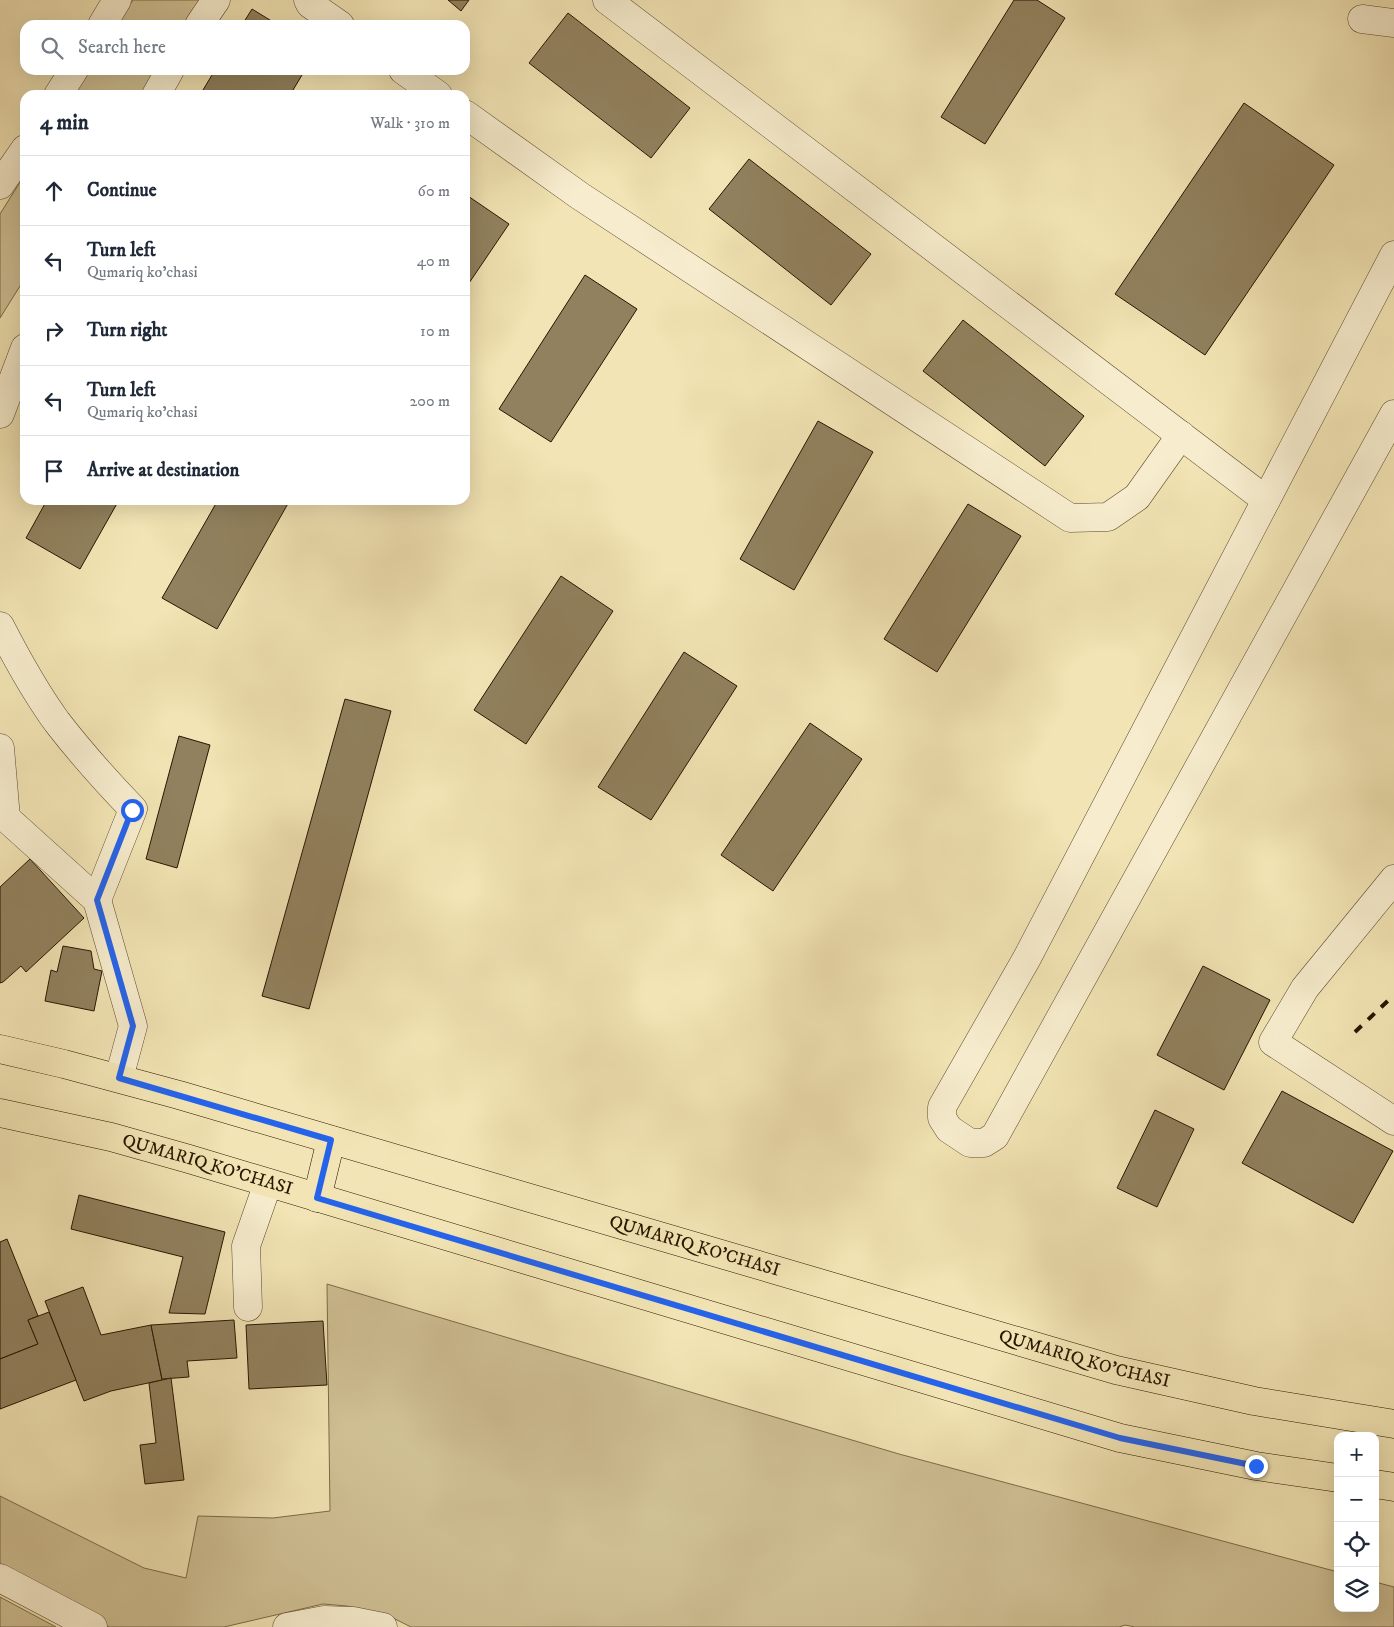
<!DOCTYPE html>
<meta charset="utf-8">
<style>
body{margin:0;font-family:"IM FELL DW Pica",serif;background:#f6f6f7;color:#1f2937}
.controls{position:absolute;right:15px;bottom:15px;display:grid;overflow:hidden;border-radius:10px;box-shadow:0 5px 20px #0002}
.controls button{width:45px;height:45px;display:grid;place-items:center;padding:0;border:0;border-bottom:1px solid #e0e1e3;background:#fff;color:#1f2937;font:25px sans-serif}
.stop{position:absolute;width:15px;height:15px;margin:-11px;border:4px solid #2563eb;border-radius:50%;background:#fff}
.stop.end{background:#2563eb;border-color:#fff;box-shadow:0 1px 5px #0008}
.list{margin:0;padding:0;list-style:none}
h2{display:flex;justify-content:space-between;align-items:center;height:65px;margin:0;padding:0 20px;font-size:21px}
h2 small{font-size:16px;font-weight:400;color:#747a83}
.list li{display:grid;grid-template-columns:32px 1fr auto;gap:15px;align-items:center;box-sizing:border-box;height:70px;padding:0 20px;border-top:1px solid #e0e1e3}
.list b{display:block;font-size:19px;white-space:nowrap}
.list p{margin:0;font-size:16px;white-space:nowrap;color:#747a83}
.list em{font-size:16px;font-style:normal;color:#747a83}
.icon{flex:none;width:28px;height:28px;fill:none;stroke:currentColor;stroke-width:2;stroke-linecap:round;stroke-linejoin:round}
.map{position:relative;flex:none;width:1394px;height:1627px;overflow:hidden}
.search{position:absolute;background:#fff;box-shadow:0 5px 20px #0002;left:20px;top:20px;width:450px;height:55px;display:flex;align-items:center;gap:12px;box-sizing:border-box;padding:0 18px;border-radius:15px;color:#747a83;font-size:19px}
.panel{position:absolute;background:#fff;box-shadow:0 5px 20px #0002;left:20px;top:90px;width:450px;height:415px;border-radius:15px}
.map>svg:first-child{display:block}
</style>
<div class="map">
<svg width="1394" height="1627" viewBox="0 0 1394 1627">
<rect width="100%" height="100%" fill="#f2e4b4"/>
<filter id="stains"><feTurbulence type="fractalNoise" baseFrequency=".004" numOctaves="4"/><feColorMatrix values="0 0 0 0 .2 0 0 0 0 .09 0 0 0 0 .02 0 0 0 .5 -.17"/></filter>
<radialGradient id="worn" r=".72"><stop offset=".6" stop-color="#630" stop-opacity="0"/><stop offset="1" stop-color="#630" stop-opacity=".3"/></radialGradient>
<!-- green -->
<g fill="#d0c195" stroke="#7c6b4a">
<polygon points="133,0 202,0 186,25 117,25"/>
<polygon points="89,70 157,70 141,95 74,95"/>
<polygon points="25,174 25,278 0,318 0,214"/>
<polygon points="327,1284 899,1454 1338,1572 1338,1608 1375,1608 1375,1582 1394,1587 1394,1627 1135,1627 1125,1625 1119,1627 411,1627 393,1618 368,1612 347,1606 323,1604 224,1627 109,1627 0,1569 0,1496 144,1568 186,1578 198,1516 273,1518 330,1511"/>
<polygon points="0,1597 56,1627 0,1627"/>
</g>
<!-- building -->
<g fill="#91815e" stroke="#281500">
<polygon points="448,0 469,0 461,11"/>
<polygon points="1014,0 1037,0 1065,18 985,144 941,117"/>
<polygon points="252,9 278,25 242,25"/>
<polygon points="568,13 690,108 651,158 529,63"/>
<polygon points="215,70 305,70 290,95 200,95"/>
<polygon points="1244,103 1334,165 1205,355 1115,294"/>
<polygon points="749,159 871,254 831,305 709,209"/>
<polygon points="465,194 509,224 465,289"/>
<polygon points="585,275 637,309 551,442 499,409"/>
<polygon points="963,320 1084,416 1045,466 923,371"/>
<polygon points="818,421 873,452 794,590 740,559"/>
<polygon points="47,500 119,500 80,569 26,538"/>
<polygon points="218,500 290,500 217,629 162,598"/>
<polygon points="968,504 1021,536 937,672 884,639"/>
<polygon points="561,576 613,611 526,744 474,710"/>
<polygon points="684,652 737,686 651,820 598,787"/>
<polygon points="345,699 391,711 309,1009 262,996"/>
<polygon points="810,723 862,759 773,891 721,855"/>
<polygon points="179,736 210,745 177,868 146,859"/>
<polygon points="30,859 84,918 26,972 21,966 3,982 0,983 0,887"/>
<polygon points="63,946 91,951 94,969 102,971 94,1011 45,1001 51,970 57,972"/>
<polygon points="1203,966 1270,1000 1224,1090 1157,1055"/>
<polygon points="1282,1091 1393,1151 1353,1223 1242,1163"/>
<polygon points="1155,1110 1194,1129 1157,1207 1117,1188"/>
<polygon points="79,1195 225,1232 205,1314 169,1313 183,1257 71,1229"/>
<polygon points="7,1239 38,1316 28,1320 38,1344 0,1359 0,1242"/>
<polygon points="83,1287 101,1335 151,1325 162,1380 111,1391 84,1401 45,1301"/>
<polygon points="49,1312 76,1380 0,1409 0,1359 38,1344 28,1320"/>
<polygon points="234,1320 237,1358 187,1361 189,1377 162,1379 151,1325"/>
<polygon points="323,1321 327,1385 249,1389 246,1325"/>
<polygon points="171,1378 184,1480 145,1484 140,1445 156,1443 149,1383"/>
</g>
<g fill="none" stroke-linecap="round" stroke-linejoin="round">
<defs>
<g id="minor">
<polyline points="308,0 310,4 340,25"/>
<polyline points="607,0 1266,500"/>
<polyline points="1362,19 1394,23"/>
<polyline points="102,25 117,0"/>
<polyline points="199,25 216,0"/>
<polyline points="403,70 438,95"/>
<polyline points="58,95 74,70"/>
<polyline points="156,95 170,70"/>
<polyline points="465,114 580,196 1070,518 1108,517 1137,497 1181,435"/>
<polyline points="0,185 25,149"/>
<polyline points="1394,255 1027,958 942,1107 942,1118 949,1129 970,1143 984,1143 995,1136 1394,414"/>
<polyline points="0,414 25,348"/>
<path d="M 0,626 C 17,659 35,692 57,722 C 81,753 106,781 133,809 L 97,900"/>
<polyline points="0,748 6,818"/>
<polyline points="0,814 6,818 97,900 133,1026 119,1078"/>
<polyline points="1394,879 1305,988 1273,1042 1394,1121"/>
<polyline points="248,1307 246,1246 268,1183"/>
<polyline points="0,1578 93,1627"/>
<polyline points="287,1627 324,1620 353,1621 383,1627"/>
</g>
<g id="major">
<path id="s1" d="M 0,1049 L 64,1064 L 179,1095 L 1116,1370 L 1254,1401 L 1394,1424"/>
<path id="s2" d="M 0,1113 L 111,1137 L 189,1159 L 1120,1438 L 1256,1466 L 1338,1478"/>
<polyline points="317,1198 331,1140"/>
<polyline points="1375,1484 1394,1487"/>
</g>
</defs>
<!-- minor casing -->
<use href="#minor" stroke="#5a492d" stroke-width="29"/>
<!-- major casing -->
<use href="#major" stroke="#281500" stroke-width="29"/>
<!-- minor -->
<use href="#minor" stroke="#f7edce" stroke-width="28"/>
<!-- major -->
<use href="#major" stroke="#f2e4b4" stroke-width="28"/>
<!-- rail -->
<polyline stroke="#281500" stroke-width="4" stroke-dasharray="9 9" stroke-linecap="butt" points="1355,1032 1394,995"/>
</g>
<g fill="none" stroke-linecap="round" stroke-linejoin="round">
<!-- route -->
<polyline stroke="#2563eb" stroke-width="6" points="132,810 97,900 133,1026 119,1078 331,1140 317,1198 1120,1438 1256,1466"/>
</g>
<g text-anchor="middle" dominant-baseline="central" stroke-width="4" stroke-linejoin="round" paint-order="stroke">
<!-- street labels -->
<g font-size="18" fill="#281500" stroke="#f7edce">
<text stroke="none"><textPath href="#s2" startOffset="214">QUMARIQ KO'CHASI</textPath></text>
<text stroke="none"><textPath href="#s1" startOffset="722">QUMARIQ KO'CHASI</textPath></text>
<text stroke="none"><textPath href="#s1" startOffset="1128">QUMARIQ KO'CHASI</textPath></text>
</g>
</g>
<rect width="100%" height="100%" filter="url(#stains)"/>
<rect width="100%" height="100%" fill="url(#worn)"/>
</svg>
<div class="controls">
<button>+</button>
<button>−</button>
<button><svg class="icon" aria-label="locate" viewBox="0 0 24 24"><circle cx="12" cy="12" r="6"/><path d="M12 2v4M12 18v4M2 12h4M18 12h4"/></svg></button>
<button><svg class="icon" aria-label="layers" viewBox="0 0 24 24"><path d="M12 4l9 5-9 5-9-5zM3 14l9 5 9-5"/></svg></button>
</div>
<div class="stop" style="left:132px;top:810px"></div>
<div class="stop end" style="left:1256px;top:1466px"></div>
<div class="search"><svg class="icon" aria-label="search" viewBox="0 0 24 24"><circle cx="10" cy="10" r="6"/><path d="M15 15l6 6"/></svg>Search here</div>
<section class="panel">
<h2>4 min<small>Walk · 310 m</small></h2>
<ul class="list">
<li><svg class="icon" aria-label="ahead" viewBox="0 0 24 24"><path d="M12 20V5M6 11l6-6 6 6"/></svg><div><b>Continue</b></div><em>60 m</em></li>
<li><svg class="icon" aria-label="left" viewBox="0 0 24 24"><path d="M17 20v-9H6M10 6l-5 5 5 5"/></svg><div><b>Turn left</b><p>Qumariq ko'chasi</p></div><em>40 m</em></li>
<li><svg class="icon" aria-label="right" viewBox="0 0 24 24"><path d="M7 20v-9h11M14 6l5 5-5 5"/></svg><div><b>Turn right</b></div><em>10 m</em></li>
<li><svg class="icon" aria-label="left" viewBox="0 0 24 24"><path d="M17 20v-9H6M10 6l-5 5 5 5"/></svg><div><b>Turn left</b><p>Qumariq ko'chasi</p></div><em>200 m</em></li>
<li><svg class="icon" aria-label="arrive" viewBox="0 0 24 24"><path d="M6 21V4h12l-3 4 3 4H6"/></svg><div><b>Arrive at destination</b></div></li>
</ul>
</section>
</div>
